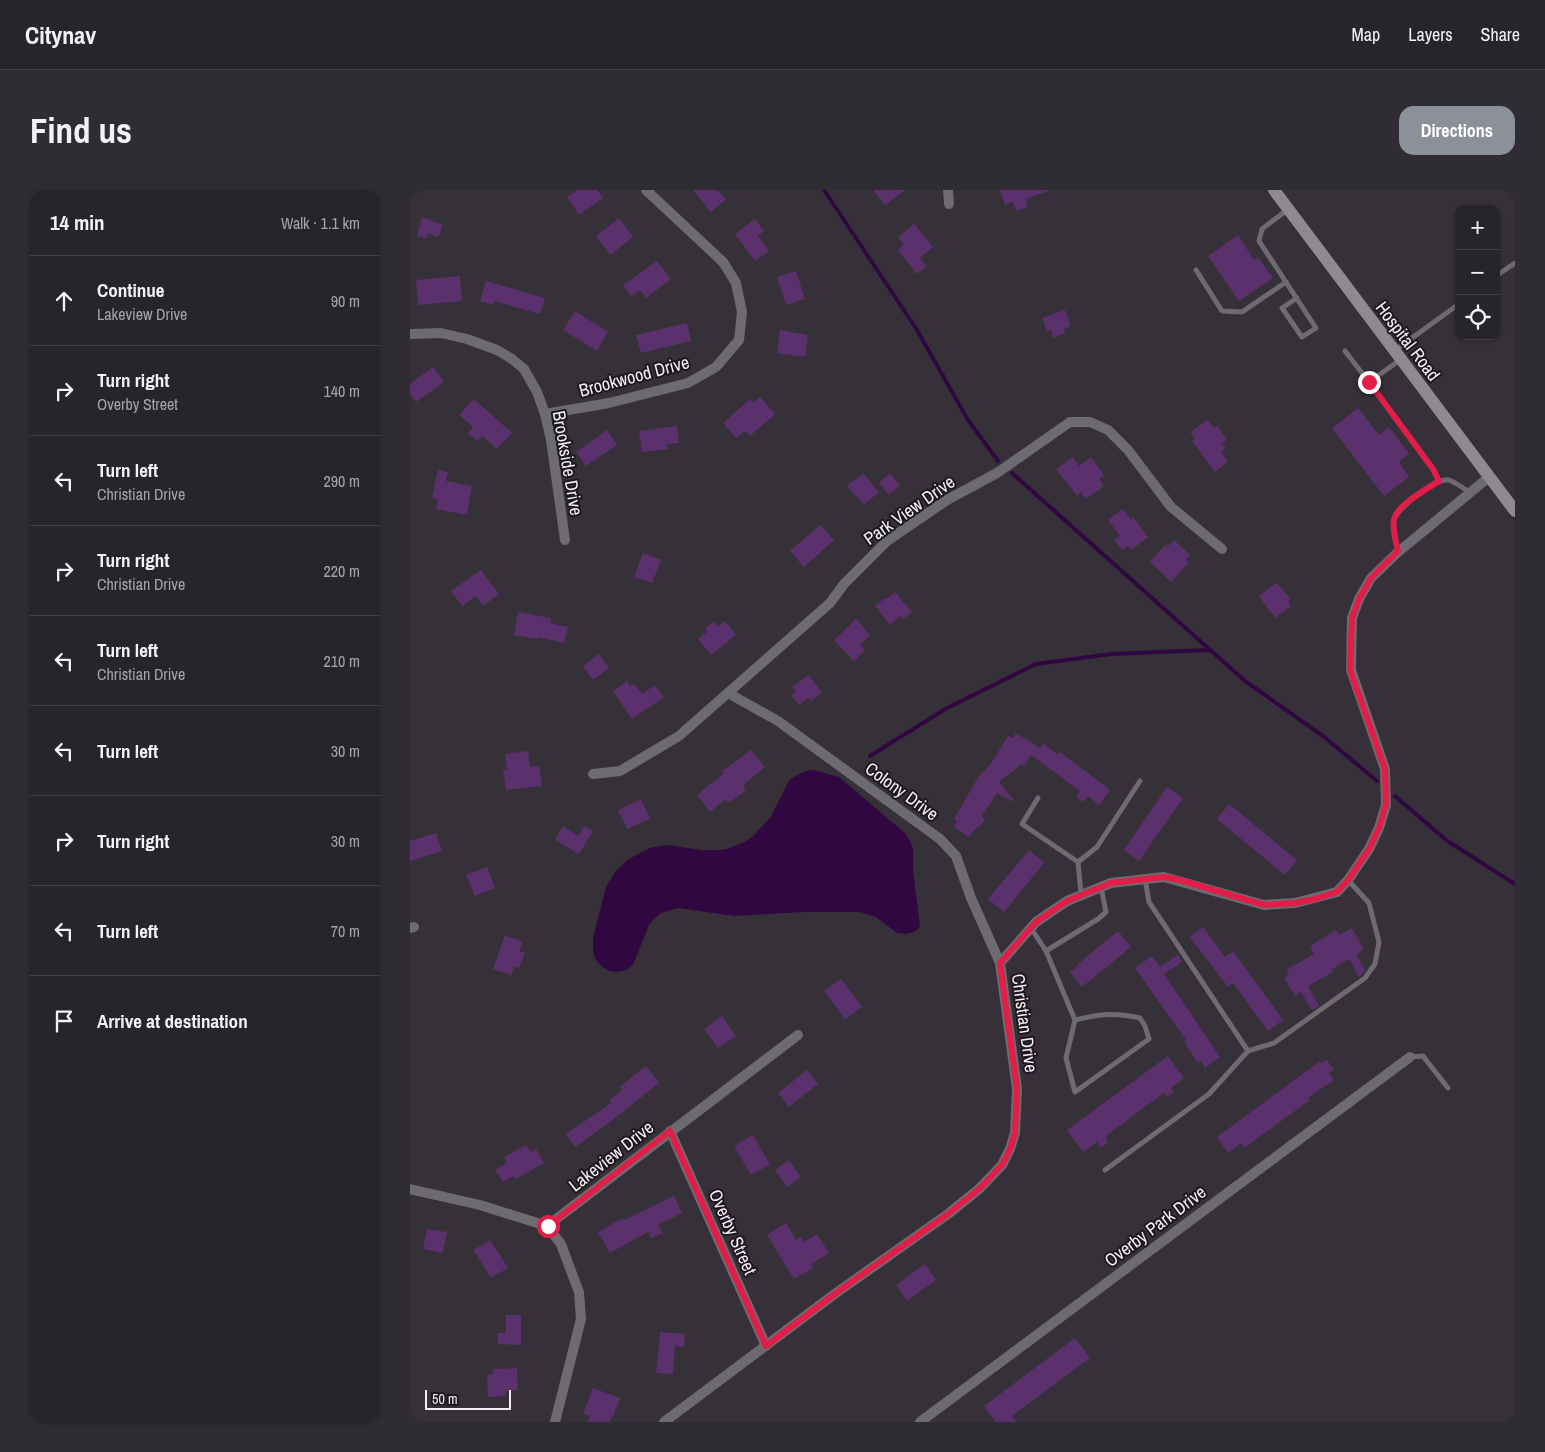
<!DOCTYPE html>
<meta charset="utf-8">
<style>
body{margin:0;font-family:"Archivo Narrow",sans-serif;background:#302c33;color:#f1f3f6}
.controls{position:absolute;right:15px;top:15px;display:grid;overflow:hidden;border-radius:10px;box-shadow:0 1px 4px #0004}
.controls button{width:45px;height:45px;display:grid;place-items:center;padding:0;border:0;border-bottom:1px solid #444147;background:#28242b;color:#f1f3f6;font:25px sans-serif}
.scale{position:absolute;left:15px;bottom:12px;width:86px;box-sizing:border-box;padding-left:5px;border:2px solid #f3eff4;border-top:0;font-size:14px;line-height:18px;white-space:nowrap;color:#f3eff4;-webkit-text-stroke:4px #1c191d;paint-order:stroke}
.stop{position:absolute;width:15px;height:15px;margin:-11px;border:4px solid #e11d48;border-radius:50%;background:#fff}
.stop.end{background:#e11d48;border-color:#fff;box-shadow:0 1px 5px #0008}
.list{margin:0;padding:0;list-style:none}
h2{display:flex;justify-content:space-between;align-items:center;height:65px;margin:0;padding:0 20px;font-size:21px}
h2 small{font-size:16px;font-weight:400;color:#a5a4a9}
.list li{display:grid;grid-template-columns:32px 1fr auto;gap:15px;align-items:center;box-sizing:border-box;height:90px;padding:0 20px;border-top:1px solid #444147}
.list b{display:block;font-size:19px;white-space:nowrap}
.list p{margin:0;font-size:16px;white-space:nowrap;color:#a5a4a9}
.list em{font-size:16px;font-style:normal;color:#a5a4a9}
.icon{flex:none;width:28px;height:28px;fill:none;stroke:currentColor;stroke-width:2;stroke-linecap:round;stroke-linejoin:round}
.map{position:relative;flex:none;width:1105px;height:1232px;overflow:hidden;border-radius:15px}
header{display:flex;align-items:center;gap:30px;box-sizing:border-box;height:70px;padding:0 25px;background:#28242b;border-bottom:1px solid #444147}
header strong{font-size:24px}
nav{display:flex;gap:28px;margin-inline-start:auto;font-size:18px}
.intro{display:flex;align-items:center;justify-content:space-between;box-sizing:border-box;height:120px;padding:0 30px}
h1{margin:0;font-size:35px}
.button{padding:12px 22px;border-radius:15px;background:#8c9099;color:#fff;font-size:18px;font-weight:700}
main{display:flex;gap:30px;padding:0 30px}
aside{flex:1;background:#28242b;border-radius:15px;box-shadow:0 1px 4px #0004}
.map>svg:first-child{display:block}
</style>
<header>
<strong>Citynav</strong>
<nav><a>Map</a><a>Layers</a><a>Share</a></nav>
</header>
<div class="intro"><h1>Find us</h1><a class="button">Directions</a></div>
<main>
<aside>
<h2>14 min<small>Walk · 1.1 km</small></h2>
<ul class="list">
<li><svg class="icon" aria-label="ahead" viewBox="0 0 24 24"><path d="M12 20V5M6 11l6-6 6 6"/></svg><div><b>Continue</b><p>Lakeview Drive</p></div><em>90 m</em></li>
<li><svg class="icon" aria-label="right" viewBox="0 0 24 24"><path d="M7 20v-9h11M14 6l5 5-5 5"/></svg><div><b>Turn right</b><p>Overby Street</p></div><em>140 m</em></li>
<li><svg class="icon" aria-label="left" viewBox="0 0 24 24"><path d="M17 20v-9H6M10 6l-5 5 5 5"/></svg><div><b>Turn left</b><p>Christian Drive</p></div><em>290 m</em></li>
<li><svg class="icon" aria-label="right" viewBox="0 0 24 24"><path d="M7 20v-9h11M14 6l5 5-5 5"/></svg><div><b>Turn right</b><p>Christian Drive</p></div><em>220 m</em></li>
<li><svg class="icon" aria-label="left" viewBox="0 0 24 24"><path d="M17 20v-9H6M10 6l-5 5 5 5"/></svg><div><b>Turn left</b><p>Christian Drive</p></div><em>210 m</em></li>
<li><svg class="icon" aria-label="left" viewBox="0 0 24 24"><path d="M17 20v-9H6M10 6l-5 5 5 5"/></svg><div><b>Turn left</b></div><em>30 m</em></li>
<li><svg class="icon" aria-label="right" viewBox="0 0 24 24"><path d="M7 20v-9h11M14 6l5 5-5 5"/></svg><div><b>Turn right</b></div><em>30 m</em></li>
<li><svg class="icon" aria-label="left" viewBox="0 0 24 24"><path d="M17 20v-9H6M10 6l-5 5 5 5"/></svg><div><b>Turn left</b></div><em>70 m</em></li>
<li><svg class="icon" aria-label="arrive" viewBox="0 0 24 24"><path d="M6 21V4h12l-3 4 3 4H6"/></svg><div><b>Arrive at destination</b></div></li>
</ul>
</aside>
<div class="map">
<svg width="1105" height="1232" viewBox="0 0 1105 1232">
<rect width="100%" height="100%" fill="#363039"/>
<!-- water -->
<polygon fill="#310741" points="404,580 429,587 496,644 500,651 503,659 503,680 510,737 504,742 496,744 487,743 466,727 450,722 392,722 325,726 268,718 251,723 244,729 239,735 223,775 216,780 208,782 199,781 191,776 186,770 183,762 183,748 196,697 205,682 217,670 240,658 249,656 257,655 292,660 309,660 317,659 334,652 341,648 360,628 380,589 395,581"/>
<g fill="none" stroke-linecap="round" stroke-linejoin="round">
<!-- stream -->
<g stroke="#310741" stroke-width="4">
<polyline points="414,0 507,140 558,230 588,271"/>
<polyline points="602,283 835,491 913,546 967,591"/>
<polyline points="460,566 537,518 626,474 701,464 798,460"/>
<polyline points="985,606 1036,650 1105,694"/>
</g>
</g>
<!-- building -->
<g fill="#5a316c">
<polygon points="168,0 187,0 193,8 169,25 157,7"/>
<polygon points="283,0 308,0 316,9 301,22"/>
<polygon points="463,0 495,0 475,15"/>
<polygon points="590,0 638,0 638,1 616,9 618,17 606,21 603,12 595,15"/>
<polygon points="12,27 33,35 28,47 18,43 16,49 7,46"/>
<polygon points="209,28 223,47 200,65 186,46"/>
<polygon points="345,29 354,41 348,46 359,61 345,71 325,44"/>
<polygon points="504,34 523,57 510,68 517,76 507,84 488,60 494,55 488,47"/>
<polygon points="828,45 844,70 848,67 863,88 829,111 798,66"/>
<polygon points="247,71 261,89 236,108 230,100 221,106 213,95"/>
<polygon points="386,81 395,109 376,115 367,87"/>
<polygon points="50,86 52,111 8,115 6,90"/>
<polygon points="76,91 135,108 130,124 84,111 83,115 70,111"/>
<polygon points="655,120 661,136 654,139 655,143 643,148 641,140 637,141 632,128"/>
<polygon points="165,121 198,142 187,161 153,140"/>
<polygon points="277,133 281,151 231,163 226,145"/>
<polygon points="370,140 398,145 395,167 367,163"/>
<polygon points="23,177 34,192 6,212 0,204 0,194"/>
<polygon points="350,207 365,224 340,246 335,241 326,248 313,233 340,209 343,213"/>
<polygon points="64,209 102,243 87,259 72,246 67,251 58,243 63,237 49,225"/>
<polygon points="948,218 969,245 979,237 999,264 989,272 999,287 974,306 922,238"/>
<polygon points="797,230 804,238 807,236 817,249 812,253 816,258 811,262 818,272 805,282 782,251 785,248 780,242"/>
<polygon points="267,236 269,253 257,254 258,259 232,262 229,241"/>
<polygon points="197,240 207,255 176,276 166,262"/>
<polygon points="663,267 669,276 681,267 694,285 689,289 694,296 676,309 671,302 667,306 646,279"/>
<polygon points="28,280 38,282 36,291 62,296 57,325 26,319 28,309 22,308"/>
<polygon points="453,283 469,302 454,315 437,296"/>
<polygon points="480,283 490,296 479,305 469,293"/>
<polygon points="713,319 720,329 723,327 738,347 721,360 718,356 712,360 704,350 710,346 698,330"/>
<polygon points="410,335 424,350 394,377 380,361"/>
<polygon points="764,350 780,365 776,370 779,372 761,392 740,372 756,354 758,356"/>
<polygon points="233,363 251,370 242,393 224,387"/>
<polygon points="71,380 89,404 73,416 66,406 52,416 41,401"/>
<polygon points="866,393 881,409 878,411 881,416 865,428 849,406"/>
<polygon points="485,402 502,422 493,429 490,426 480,435 465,416 475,408 477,409"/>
<polygon points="108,422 141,428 140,433 158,437 154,453 129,447 129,449 104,445"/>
<polygon points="446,429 460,445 450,455 455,460 444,471 424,450"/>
<polygon points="304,431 308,437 315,431 326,445 301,465 288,449 298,441 295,438"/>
<polygon points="189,464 199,478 183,490 173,476"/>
<polygon points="398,485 412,502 401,511 398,508 389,515 381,505 386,501 382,497"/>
<polygon points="217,491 220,496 224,494 232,504 245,495 254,507 222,529 203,501"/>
<polygon points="606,543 630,558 633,553 648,565 650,562 700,600 689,615 678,606 673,612 666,607 670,601 621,565 614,576 612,574 589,592 606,613 587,603 572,626 575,631 564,640 559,647 544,637 547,631 544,629 567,589 582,572 598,546 603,548"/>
<polygon points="341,560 355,577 333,595 336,600 319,613 316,609 300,622 287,605 314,583 312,581"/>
<polygon points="118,561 120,577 129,576 132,596 96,600 93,580 97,580 95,564"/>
<polygon points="757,597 773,608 729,671 714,660"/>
<polygon points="231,609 240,629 217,639 208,620"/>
<polygon points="819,614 887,670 875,685 807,629"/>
<polygon points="153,636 168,646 174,636 183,641 169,664 145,650"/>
<polygon points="26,643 32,661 0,671 0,651"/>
<polygon points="619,660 634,673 594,722 578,709"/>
<polygon points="77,677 85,698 65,706 56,685"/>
<polygon points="793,737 815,767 823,761 873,830 858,841 823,793 818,797 780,747"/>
<polygon points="942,738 954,760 946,764 955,780 949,787 939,769 921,780 923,782 898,796 909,816 902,820 891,802 885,806 874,788 879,785 876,780 904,764 900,756 926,740 929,745"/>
<polygon points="708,741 721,757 672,797 660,782 669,775 668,774"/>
<polygon points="95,745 113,752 109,761 115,763 109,778 104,777 101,785 83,779"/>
<polygon points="768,765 772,772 754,784 810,867 795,878 791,871 788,873 774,852 776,850 725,778 742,766 750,777"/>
<polygon points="431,789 452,817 435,829 414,801"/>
<polygon points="312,826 326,846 308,858 294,839"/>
<polygon points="758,866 774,888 761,898 764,902 757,907 754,903 728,922 695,947 698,952 691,957 687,952 673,962 657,940"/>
<polygon points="917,870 924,880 919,883 924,890 898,908 900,910 834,958 831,953 818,963 807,947 910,871 911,873"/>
<polygon points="236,876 249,893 199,933 165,957 156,944 201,913 199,910 212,900 210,897"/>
<polygon points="397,880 408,894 379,917 368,903"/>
<polygon points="343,945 360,974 341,985 324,956"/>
<polygon points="116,955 121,962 126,959 134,973 106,989 104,986 93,992 85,980 97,973 94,967"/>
<polygon points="379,970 391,987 377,997 365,980"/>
<polygon points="264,1006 272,1023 248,1035 253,1043 241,1048 238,1042 200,1063 188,1042 213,1028 214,1030"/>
<polygon points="376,1033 386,1050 391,1047 394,1052 407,1044 419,1063 401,1074 403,1078 384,1089 357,1045"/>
<polygon points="17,1039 37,1042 33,1063 13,1059"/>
<polygon points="80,1050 98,1078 81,1088 63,1060"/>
<polygon points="515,1074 526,1090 497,1111 486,1095"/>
<polygon points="96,1125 111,1125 111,1155 88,1154 88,1143 96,1143"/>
<polygon points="250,1142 275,1144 274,1157 265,1156 263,1184 246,1183"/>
<polygon points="665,1148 680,1168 602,1226 607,1232 586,1232 574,1216"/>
<polygon points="107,1178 108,1200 96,1201 96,1206 78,1207 77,1185 83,1184 83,1179"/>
<polygon points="183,1198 210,1208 203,1226 202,1226 199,1232 178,1232 180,1226 173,1224"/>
</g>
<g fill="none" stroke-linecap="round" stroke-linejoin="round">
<!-- lane -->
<g stroke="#6d6b6f" stroke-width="5">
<polyline points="877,20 852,39 849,51 906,138 892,147 872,118 887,108"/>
<polyline points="786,80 812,121 832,122 876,92"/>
<polyline points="1086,86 1105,73"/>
<polyline points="935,161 959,192 990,170"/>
<polyline points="984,161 1049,114"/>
<polyline points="959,192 1023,279 1029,291"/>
<path d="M 988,361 C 986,352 982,340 984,330 C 987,318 1027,287 1039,290 C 1045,292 1053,298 1059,302"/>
<polyline points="628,608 612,634 668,672 671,704"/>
<polyline points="668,672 687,657 730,591"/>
<path d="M 621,738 L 636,761 L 665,830 L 656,868 L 665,902 L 739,849 L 735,836 L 730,828 C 706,822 689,824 665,830"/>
<polyline points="636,761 688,729 696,722 691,697"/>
<polyline points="838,861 864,853 955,788 965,774 969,752 959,713 938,690"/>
<polyline points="1000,867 1013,866 1038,898"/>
<polyline points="695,980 799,904 838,861 739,712 735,689"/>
</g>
<!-- street -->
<g stroke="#6d6b6f" stroke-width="10">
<polyline points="538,0 539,14"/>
<polyline points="0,144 31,143 57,149 87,160 102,169 114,179 127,202 135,224 141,250 155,350"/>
<polyline points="135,224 199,213 278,193 306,177 329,150 332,122 326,93 313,72 236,0"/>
<polyline points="318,503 368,531 530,649 546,666 561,708 590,773"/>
<polyline points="183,584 210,581 269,546 420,413 434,394 477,351 537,310 587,283 660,232 680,232 698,240 718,260 761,317 812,359"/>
<polyline points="0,738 4,737"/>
<polyline points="260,941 356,1156"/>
<polyline points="0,999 70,1015 137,1036 151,1054 161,1081 169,1102 171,1129 145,1232"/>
<polyline points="137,1036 388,845"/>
<polyline points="254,1232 426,1103 538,1024 569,999 592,975 600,959 605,943 607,899 590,773 626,732 657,711 701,693 754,687 854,715 885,713 927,702 938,690 959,659 969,638 976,615 975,579 941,480 942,428 949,409 961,388 987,363 1079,287"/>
<polyline points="510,1232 1000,867"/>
</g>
<!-- secondary -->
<polyline stroke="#8e8a90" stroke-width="12" points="864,0 1105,321"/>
</g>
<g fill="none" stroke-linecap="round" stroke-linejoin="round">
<!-- route -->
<path stroke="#e11d48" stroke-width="6" d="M 138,1036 L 260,941 L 356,1156 L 426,1103 L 538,1024 L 569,999 L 592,975 L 600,959 L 605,943 L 607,899 L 590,773 L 626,732 L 657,711 L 701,693 L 754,687 L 770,690 L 854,715 L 885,713 L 905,709 L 927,702 L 938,690 L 959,659 L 969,638 L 976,614 L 975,579 L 940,480 L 942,428 L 949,409 L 961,388 L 988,361 C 986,352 982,339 984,329 C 988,314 1016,300 1029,291 L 1023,279 L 959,192"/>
</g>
<g text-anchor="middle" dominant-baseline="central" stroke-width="4" stroke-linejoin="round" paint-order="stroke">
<!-- street labels -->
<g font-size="18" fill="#f3eff4" stroke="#1c191d">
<text transform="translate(998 151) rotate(53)">Hospital Road</text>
<text transform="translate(224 186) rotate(-15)">Brookwood Drive</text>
<text transform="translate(158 273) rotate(80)">Brookside Drive</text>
<text transform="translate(499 320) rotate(-35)">Park View Drive</text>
<text transform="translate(492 601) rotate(36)">Colony Drive</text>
<text transform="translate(615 833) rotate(82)">Christian Drive</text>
<text transform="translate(201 966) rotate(-38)">Lakeview Drive</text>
<text transform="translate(745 1036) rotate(-37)">Overby Park Drive</text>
<text transform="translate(323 1042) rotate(66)">Overby Street</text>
</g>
</g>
</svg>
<div class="controls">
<button>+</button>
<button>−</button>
<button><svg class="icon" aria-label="locate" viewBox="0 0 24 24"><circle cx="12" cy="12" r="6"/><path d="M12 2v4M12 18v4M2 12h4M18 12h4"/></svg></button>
</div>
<div class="scale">50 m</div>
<div class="stop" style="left:138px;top:1036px"></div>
<div class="stop end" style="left:959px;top:192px"></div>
</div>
</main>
